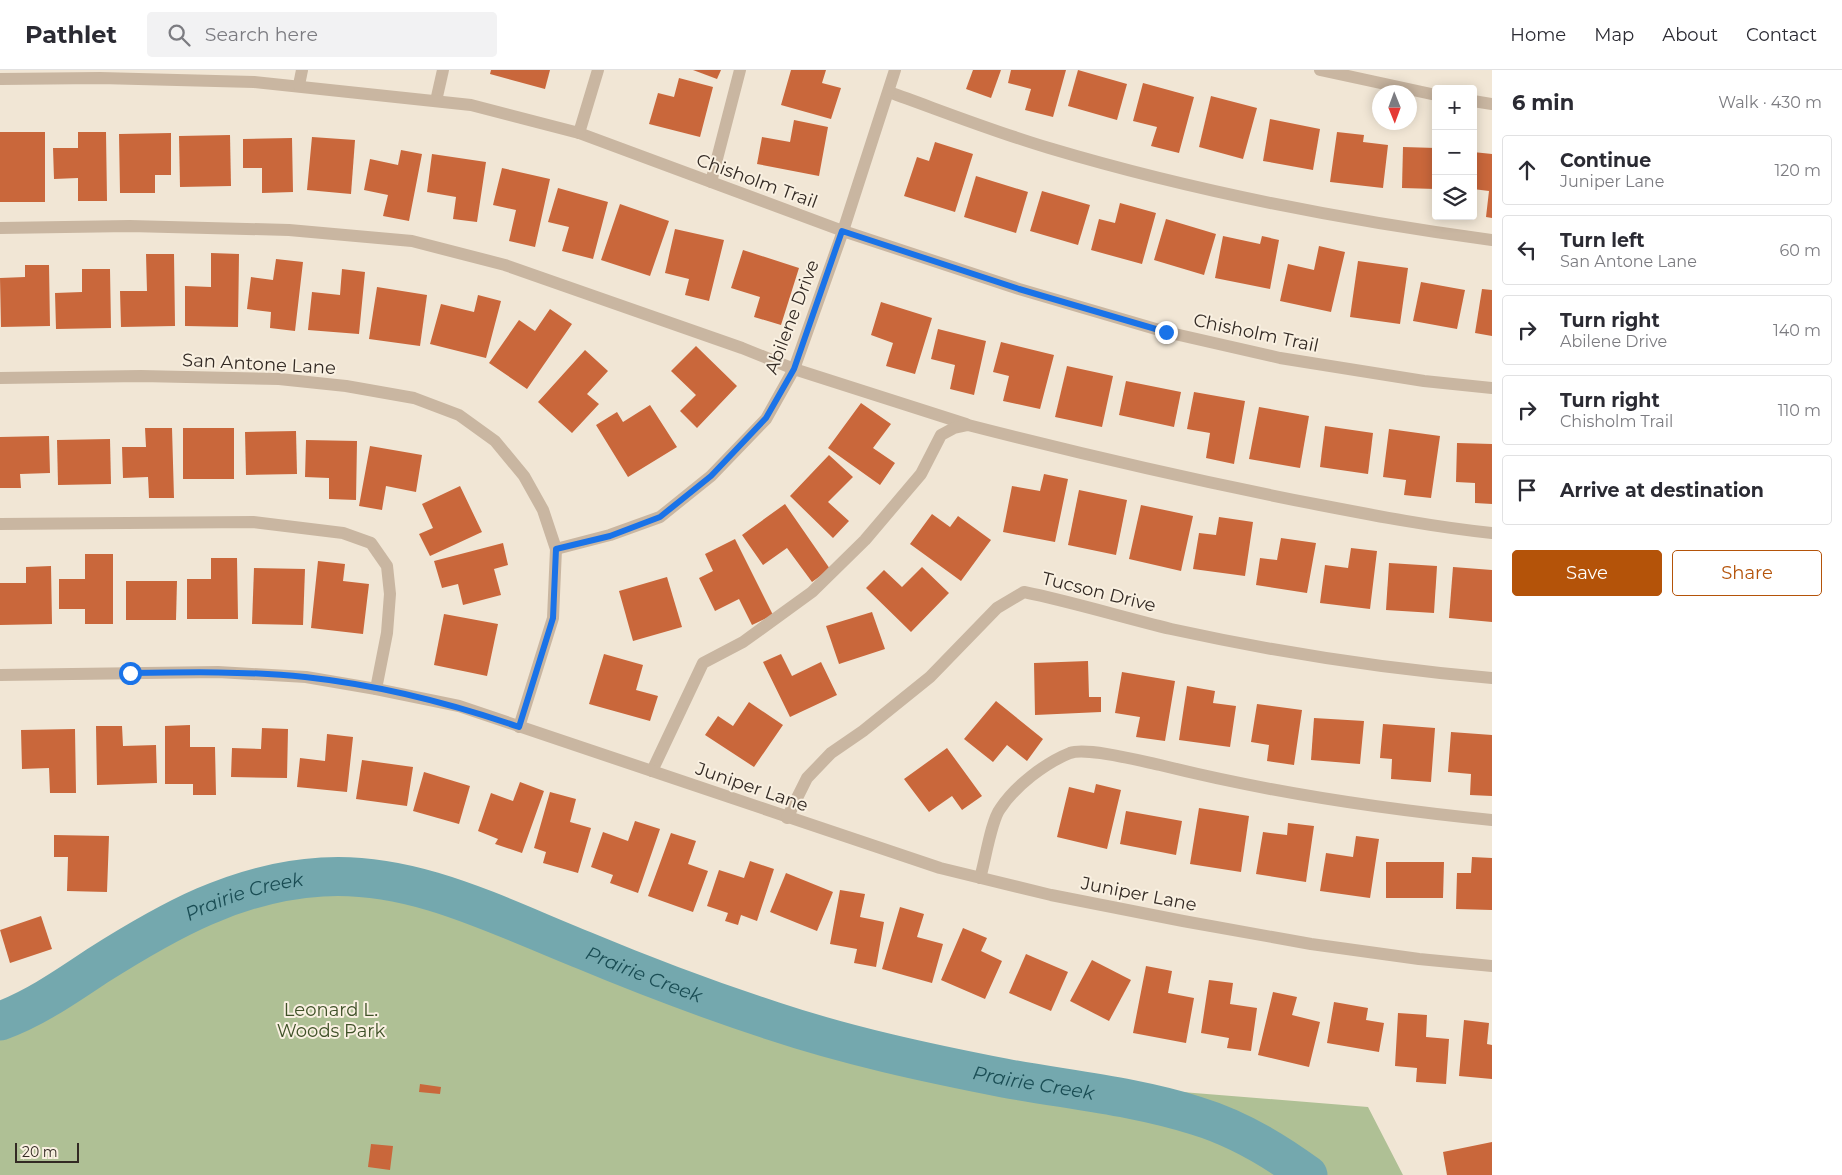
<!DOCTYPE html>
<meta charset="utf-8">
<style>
body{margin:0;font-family:Montserrat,sans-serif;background:#f2f2f3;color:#2b2b33}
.controls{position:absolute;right:15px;top:15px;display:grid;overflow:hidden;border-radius:5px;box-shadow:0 2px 12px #0003}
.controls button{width:45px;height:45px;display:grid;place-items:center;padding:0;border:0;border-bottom:1px solid #e1e1e2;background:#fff;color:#2b2b33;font:25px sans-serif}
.compass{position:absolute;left:1372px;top:15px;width:45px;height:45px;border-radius:50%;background:#fff;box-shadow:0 2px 12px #0003;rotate:179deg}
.scale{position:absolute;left:15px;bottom:12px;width:64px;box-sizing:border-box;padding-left:5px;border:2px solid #332a24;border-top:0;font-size:14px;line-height:18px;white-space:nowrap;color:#332a24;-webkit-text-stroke:4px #f9f0e1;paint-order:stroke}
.stop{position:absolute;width:15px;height:15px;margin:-11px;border:4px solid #1a73e8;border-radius:50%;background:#fff}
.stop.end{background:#1a73e8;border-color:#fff;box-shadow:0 1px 5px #0008}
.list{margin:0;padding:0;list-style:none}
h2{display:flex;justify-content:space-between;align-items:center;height:65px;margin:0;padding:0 20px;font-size:21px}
h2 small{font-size:16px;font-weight:400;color:#7c7c81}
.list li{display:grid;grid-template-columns:32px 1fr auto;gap:15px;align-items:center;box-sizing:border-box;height:70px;margin:0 10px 10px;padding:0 10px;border:1px solid #e1e1e2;border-radius:5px}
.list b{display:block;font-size:19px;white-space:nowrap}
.list p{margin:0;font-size:16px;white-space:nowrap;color:#7c7c81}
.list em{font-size:16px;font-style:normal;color:#7c7c81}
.actions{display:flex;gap:10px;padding:15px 20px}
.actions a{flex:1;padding:11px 0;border:1px solid #b45309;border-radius:5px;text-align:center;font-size:18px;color:#b45309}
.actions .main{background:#b45309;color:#fff}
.icon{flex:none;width:28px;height:28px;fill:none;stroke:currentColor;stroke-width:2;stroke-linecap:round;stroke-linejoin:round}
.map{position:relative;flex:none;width:1492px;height:1105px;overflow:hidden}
header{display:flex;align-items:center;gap:30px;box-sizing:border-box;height:70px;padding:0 25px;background:#fff;border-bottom:1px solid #e1e1e2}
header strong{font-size:24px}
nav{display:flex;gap:28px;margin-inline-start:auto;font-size:18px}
.search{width:350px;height:45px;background:#f2f2f3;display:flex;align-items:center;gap:12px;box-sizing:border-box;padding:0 18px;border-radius:5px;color:#7c7c81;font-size:19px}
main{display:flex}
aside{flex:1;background:#fff}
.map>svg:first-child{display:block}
</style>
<header>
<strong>Pathlet</strong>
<div class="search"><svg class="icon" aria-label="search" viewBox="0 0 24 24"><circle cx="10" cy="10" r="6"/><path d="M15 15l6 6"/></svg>Search here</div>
<nav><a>Home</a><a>Map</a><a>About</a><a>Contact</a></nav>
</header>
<main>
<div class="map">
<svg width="1492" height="1105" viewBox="0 0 1492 1105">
<rect width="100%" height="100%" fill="#f1e6d5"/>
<!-- green -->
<polygon fill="#afc095" points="318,795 424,805 604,873 721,922 923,979 1157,1020 1368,1037 1403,1105 0,1105 0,938 40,929 188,828"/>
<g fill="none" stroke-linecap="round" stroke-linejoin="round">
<!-- river -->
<path stroke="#74a8ae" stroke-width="39" id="s1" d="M 0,951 C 34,939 67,916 97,896 C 168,851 237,812 322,807 C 414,801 500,847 583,880 C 645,906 709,930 773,951 C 848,976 927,993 1004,1008 C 1069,1020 1134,1026 1197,1046 C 1237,1058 1274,1080 1308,1105"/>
</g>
<!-- building -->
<g fill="#c9673b">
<polygon points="491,0 550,0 545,19 490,4"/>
<polygon points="693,0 721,0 717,9"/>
<polygon points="791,0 826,0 822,13 841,18 831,49 781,35"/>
<polygon points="973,0 1001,0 991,28 966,19"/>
<polygon points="1011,0 1066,0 1053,47 1025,40 1031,19 1008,13"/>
<polygon points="1078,0 1127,14 1117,50 1068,36"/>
<polygon points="679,8 713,17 700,67 649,54 658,23 674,27"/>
<polygon points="1143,13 1194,27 1179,83 1151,76 1157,57 1133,51"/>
<polygon points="1211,26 1257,38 1243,89 1199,77"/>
<polygon points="1270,49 1320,59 1313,100 1263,91"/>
<polygon points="794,50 828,57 819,106 757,94 762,67 790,72"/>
<rect x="0" y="62" width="45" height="70"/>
<polygon points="78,62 106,62 107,131 78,131 78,108 54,109 53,78 78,78"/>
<polygon points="1337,62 1364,65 1363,72 1388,75 1383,118 1330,112"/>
<polygon points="171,63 171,105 155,105 155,123 120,123 119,64"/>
<polygon points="230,65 231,116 180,117 179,66"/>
<polygon points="312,67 355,70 351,124 307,120"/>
<polygon points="292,68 293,122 262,123 262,98 243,98 243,69"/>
<polygon points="935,72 973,84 955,142 904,126 917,87 929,91"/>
<polygon points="1403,77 1436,78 1436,119 1402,118"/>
<polygon points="401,80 422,84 409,151 383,146 388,125 364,120 370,89 398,95"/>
<polygon points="1473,82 1492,84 1492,148 1486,147 1489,121 1473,119"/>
<polygon points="432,84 486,92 477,152 453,149 456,127 427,122"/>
<polygon points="502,98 550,109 535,177 509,171 516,140 493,135"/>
<polygon points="976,106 1028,122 1016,163 964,147"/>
<polygon points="558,118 608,132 593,189 562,181 569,157 548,152"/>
<polygon points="1042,121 1090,135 1078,175 1030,161"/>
<polygon points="1120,133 1156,143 1142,194 1091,180 1099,149 1115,153"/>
<polygon points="620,134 669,151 650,206 601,190"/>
<polygon points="1166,149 1216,164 1204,205 1154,190"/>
<polygon points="675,159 724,170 709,231 685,225 689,209 665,203"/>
<polygon points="1223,166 1260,174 1262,166 1279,170 1270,219 1215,208"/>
<polygon points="1319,176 1345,182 1331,242 1280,231 1288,194 1314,200"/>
<polygon points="743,180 799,198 781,255 754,247 760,227 731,218"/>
<polygon points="211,183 239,184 238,257 185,256 185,216 211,217"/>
<polygon points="146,184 174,184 175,256 121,257 120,221 147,221"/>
<polygon points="276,189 303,192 295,261 270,258 271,242 247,239 251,207 273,210"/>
<polygon points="1358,191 1408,198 1400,254 1350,247"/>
<polygon points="25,195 49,195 50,256 1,257 0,208 25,207"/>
<polygon points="82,199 110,199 111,258 56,259 55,223 82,222"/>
<polygon points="342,199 365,202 359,264 308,260 312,222 340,225"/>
<polygon points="1421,212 1465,220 1457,259 1413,251"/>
<polygon points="377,217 427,225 420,276 369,269"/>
<polygon points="1482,219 1492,220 1492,266 1475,263"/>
<polygon points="478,225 501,231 486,288 430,274 441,234 474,242"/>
<polygon points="881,232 932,248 915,304 886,296 893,273 871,265"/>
<polygon points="550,239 572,254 527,319 489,293 519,250 535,261"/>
<polygon points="938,259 986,271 974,325 950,319 955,295 931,289"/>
<polygon points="1001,272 1054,285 1040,339 1003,331 1009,306 993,302"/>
<polygon points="696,276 737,316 697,358 680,341 696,325 671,301"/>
<polygon points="585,280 608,301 587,324 599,334 572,363 538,332"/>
<polygon points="1067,296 1113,306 1102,357 1055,347"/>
<polygon points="1126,311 1181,322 1174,357 1119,345"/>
<polygon points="1194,322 1245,331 1234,394 1206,388 1210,363 1187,359"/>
<polygon points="861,333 891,354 873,378 895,393 880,415 828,378"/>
<polygon points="650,335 677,377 628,407 596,355 617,342 623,352"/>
<polygon points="1259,337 1309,346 1300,398 1249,389"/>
<polygon points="1325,356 1373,363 1368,404 1320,397"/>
<polygon points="145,358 172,358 174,428 149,428 148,407 123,408 122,377 146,377"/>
<rect x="183" y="358" width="51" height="51"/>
<polygon points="1389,359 1440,366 1431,428 1404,425 1406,410 1383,407"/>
<polygon points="296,361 297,404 246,405 245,362"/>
<polygon points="49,366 50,403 20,404 21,418 0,418 0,367"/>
<polygon points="110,369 111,414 58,415 57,370"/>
<polygon points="306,370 357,371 356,430 329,429 329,408 305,407"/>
<polygon points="1457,373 1492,374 1492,434 1475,433 1475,413 1456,412"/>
<polygon points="370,376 422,385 416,422 386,416 382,440 359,436"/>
<polygon points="829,385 853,407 828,432 849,451 833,468 790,426"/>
<polygon points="1044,404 1068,409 1055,472 1003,462 1012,416 1040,421"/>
<polygon points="460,416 482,462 430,486 419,464 433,458 422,434"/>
<polygon points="1079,420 1127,430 1116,485 1068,475"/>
<polygon points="785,434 830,499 812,512 787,478 763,495 742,465"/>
<polygon points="1141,435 1193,446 1181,501 1129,489"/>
<polygon points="932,444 950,457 958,446 991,470 961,511 910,474"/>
<polygon points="1219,447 1253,452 1245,506 1193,499 1199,463 1216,465"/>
<polygon points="1281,468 1316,473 1307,523 1256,515 1260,488 1277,490"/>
<polygon points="735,469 773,545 752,555 739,529 715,541 699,508 713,501 705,484"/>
<polygon points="503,473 508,495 494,499 501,525 463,535 458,514 442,518 434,491"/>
<polygon points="1351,478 1377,481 1370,539 1320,533 1325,495 1348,498"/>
<polygon points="85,484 113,484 113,554 85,554 85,539 59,539 59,509 85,509"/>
<polygon points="211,488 237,488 238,549 187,549 187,509 211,509"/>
<polygon points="318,491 345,494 343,511 369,514 363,564 311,558"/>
<polygon points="1389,493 1437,496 1434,543 1386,540"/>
<polygon points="51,496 52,554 0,555 0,513 26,513 26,497"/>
<polygon points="922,497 949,523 911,562 866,518 884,500 902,517"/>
<polygon points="1453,497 1492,500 1492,552 1449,548"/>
<polygon points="254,498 305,499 303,555 252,554"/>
<polygon points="667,507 682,557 633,571 619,521"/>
<polygon points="126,511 177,511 176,550 126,550"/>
<polygon points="872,542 885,579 839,594 826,556"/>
<polygon points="444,544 498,554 487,606 434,595"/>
<polygon points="604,584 643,595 636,620 658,626 650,651 589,634"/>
<polygon points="781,584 792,606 821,592 837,625 790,647 763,592"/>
<polygon points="1088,591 1089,627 1101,627 1101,642 1035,645 1034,593"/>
<polygon points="1122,602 1175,611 1165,671 1136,667 1140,647 1115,643"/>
<polygon points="1187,616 1215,621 1213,633 1236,636 1230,677 1179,670"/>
<polygon points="996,631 1043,669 1027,691 1007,675 993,692 964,669"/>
<polygon points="749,632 783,655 754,697 705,665 718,646 733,656"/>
<polygon points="1257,634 1302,640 1294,695 1267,691 1269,675 1251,672"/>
<polygon points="1314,648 1364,651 1360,694 1311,690"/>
<polygon points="1383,654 1435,658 1431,712 1391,709 1392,689 1380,688"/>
<polygon points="190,655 190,677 215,677 216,725 193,725 193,714 165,714 165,656"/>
<polygon points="96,656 122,656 123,676 156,675 157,713 97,715"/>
<polygon points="262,658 288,659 287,708 231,707 232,678 261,679"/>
<polygon points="75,659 76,723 50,723 49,698 22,699 21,660"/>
<polygon points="1451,662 1492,665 1492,726 1470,725 1471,704 1448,702"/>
<polygon points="327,664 353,667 347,722 297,717 300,688 325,691"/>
<polygon points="947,678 982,726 962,740 952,726 929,742 904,709"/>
<polygon points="362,690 413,697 407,736 356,729"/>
<polygon points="424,702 470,716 459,754 413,741"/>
<polygon points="520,712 544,721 522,783 495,774 498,769 478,761 491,723 513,731"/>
<polygon points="1096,714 1121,720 1107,779 1057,767 1069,717 1094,723"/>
<polygon points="550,722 576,729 570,752 591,758 578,803 543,793 546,782 534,778"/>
<polygon points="1199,738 1249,746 1241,802 1190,794"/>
<polygon points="1126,741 1182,751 1176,785 1120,774"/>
<polygon points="635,751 660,759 638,823 610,813 613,805 591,797 603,762 628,771"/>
<polygon points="1288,753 1314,756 1306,812 1256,804 1263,762 1287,765"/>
<polygon points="671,763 696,771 688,794 708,801 693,842 648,826"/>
<polygon points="54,765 109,766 107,822 67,821 68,787 54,787"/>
<polygon points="1356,766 1379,769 1370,828 1320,821 1326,783 1353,787"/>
<polygon points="1472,787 1492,788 1492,840 1456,839 1457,803 1471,803"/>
<polygon points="750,791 774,799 757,851 741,845 738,855 725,851 728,843 707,836 719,800 744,808"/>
<polygon points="1386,792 1444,792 1443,828 1386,828"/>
<polygon points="786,803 833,822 817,861 770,842"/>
<polygon points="840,820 865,824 860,847 884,852 876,897 854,893 857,879 830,874"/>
<polygon points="900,837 924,844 917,867 943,874 932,913 882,899"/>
<polygon points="41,846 52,879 10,893 0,860"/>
<polygon points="963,858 987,868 981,881 1002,891 985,929 941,910"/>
<polygon points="1026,884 1068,902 1051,941 1009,923"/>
<polygon points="1092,890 1131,910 1109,951 1070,931"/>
<polygon points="1146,896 1172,901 1168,923 1194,928 1186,973 1133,963"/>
<polygon points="1209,910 1233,913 1230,934 1257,938 1251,981 1227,978 1229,968 1201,963"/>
<polygon points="1273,922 1297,927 1292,945 1320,952 1309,997 1258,985"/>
<polygon points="1334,932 1368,938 1366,950 1384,953 1379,982 1327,973"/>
<polygon points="1398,943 1427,945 1426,967 1449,969 1446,1014 1416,1012 1417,998 1395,996"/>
<polygon points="1464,950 1489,953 1487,974 1492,975 1492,1009 1459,1006"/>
<polygon points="420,1014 441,1017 440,1024 419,1022"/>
<polygon points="1492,1072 1492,1105 1447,1105 1443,1082"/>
<polygon points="371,1074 393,1076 390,1100 368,1097"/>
</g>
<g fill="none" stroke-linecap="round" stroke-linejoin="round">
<!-- lane -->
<g stroke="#c9b6a1" stroke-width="12">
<path d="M 889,22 C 942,41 995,62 1049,78 C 1193,121 1343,150 1492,170"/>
<polyline points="436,31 443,0"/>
<polyline points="711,112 740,0"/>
<polyline points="0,158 130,156 289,160 412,171 505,195 742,278 794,299 966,354"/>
<polyline points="0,454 253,452 343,463 371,473 387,496 390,524 387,563 376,619"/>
<path d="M 652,701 L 703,593 L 743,572 L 812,522 L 865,470 L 921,404 L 941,365 L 954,358 L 968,355 C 1085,385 1202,412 1320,435 C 1377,446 1434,457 1492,463"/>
<path d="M 980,808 C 985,792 991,751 1000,739 C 1015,716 1045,693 1070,683 C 1087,677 1141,691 1160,695 C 1268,722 1381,739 1492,750"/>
</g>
<!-- street -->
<g stroke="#c9b6a1" stroke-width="12">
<polyline points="1320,0 1436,25"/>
<polyline points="0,9 100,8 254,12 471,35 579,63 843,161 1019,219 1166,262 1280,288 1424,311 1492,318"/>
<polyline points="299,15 302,0"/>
<polyline points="1473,31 1492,34"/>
<polyline points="579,63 598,0"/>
<polyline points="0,308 141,306 279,309 346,316 414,328 459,345 495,371 524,406 543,440 556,479 553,548 519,657"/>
<polyline points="556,479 610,465 660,447 711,406 766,349 794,299 843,161 895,0"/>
<polyline points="0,605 218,602 306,607 376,619 459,636 940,798 1051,825 1183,851 1311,874 1419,889 1492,896"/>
<path d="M 787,748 L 807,708 L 831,683 L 863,661 L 930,607 L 997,538 L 1024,522 C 1073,532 1121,547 1171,559 C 1276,582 1385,599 1492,608"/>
</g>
</g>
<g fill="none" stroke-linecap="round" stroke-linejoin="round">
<!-- route -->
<path stroke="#1a73e8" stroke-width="6" d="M 130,603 C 189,602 247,601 305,607 C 378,615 450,633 519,657 L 553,548 L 556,479 L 610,466 L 660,447 L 711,406 L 766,348 L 794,299 L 842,161 L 1019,219 L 1166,262"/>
</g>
<g text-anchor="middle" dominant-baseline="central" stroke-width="4" stroke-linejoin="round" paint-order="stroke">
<!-- street labels -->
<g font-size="18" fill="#332a24" stroke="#f9f0e1">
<text transform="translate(757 111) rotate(20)">Chisholm Trail</text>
<text transform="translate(792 247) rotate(-69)">Abilene Drive</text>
<text transform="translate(1256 263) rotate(12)">Chisholm Trail</text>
<text transform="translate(259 294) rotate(3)">San Antone Lane</text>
<text transform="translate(1099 522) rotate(14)">Tucson Drive</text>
<text transform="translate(752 717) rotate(19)">Juniper Lane</text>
<text transform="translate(1139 824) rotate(11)">Juniper Lane</text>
</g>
<!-- park labels -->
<g font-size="18" fill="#3f5128" stroke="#f9f0e1">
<text x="331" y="940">Leonard L.<tspan x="331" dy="21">Woods Park</tspan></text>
</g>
<!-- water labels -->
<g font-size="19" font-style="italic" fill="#1a4d54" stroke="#f9f0e1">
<text stroke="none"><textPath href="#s1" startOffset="276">Prairie Creek</textPath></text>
<text stroke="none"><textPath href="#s1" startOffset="696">Prairie Creek</textPath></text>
<text stroke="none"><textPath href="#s1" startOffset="1101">Prairie Creek</textPath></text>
</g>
</g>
</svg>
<div class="controls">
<button>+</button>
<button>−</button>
<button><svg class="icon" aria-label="layers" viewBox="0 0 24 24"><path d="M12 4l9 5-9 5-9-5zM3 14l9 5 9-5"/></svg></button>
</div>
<svg class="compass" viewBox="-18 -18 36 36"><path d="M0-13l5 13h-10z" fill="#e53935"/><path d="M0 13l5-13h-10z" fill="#7c7c81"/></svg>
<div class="scale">20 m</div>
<div class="stop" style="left:130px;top:603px"></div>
<div class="stop end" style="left:1166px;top:262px"></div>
</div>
<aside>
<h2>6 min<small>Walk · 430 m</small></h2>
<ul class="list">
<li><svg class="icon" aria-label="ahead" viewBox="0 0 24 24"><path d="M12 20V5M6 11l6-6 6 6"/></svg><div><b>Continue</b><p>Juniper Lane</p></div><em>120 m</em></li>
<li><svg class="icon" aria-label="left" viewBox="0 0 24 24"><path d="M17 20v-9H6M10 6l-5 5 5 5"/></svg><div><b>Turn left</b><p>San Antone Lane</p></div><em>60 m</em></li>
<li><svg class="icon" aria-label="right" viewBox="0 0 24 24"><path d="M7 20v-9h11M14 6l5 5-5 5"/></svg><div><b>Turn right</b><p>Abilene Drive</p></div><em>140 m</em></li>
<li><svg class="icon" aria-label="right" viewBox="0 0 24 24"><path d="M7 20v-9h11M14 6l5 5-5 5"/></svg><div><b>Turn right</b><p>Chisholm Trail</p></div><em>110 m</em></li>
<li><svg class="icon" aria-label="arrive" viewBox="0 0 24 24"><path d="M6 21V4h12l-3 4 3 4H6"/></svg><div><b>Arrive at destination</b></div></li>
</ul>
<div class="actions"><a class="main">Save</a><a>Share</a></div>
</aside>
</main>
